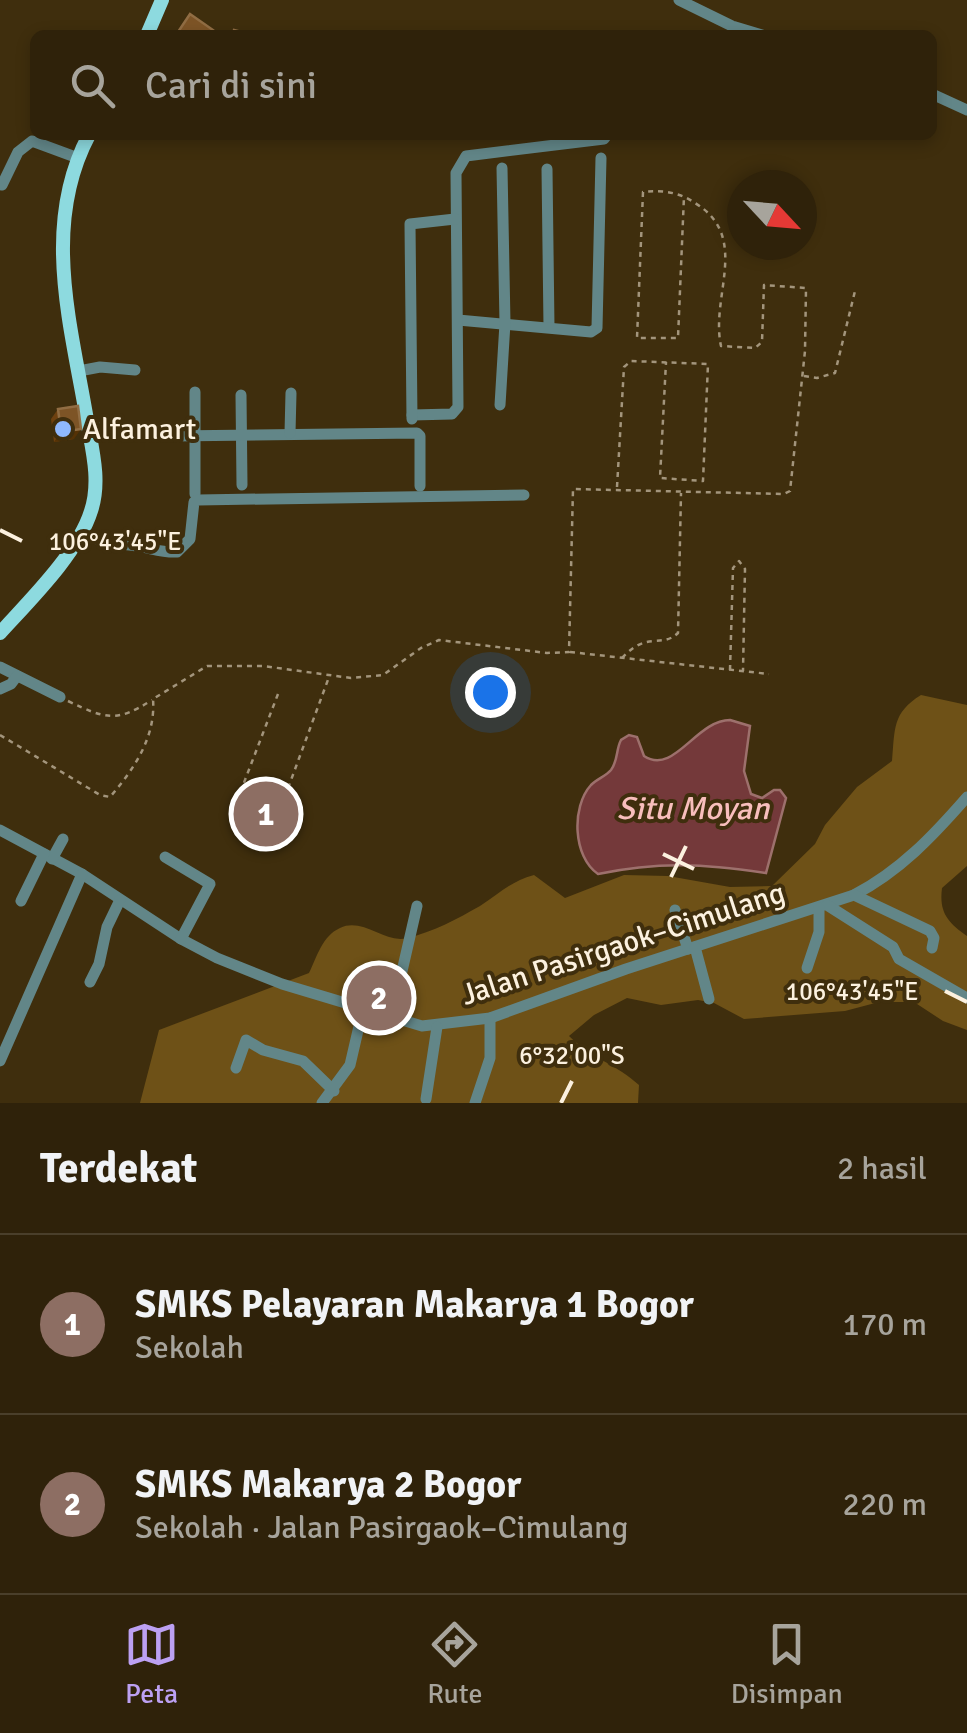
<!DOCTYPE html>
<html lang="id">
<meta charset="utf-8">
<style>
body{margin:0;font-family:Signika,sans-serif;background:#3b2f18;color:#f1f3f6}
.compass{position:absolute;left:727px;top:170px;width:90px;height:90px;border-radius:50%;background:#2f220a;box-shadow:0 5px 15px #0003;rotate:116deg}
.you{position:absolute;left:490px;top:692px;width:35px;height:35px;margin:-25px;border:8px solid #fff;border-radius:50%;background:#1a73e8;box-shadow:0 0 0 15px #1a73e833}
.badge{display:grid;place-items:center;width:65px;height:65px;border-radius:50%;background:#bca0f2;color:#fff;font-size:32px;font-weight:700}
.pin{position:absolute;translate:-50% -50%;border:5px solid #fff;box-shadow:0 2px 10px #0006}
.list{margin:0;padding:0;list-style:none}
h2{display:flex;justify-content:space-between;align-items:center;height:130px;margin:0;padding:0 40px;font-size:42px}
h2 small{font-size:32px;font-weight:400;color:#a7a49c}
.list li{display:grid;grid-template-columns:65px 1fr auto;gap:30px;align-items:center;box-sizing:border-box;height:180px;padding:0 40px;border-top:2px solid #4a3f2b}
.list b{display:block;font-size:38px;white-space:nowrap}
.list p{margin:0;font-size:32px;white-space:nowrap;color:#a7a49c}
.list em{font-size:32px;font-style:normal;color:#a7a49c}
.icon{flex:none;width:55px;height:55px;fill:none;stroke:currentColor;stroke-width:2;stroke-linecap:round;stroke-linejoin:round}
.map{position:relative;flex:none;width:967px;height:1103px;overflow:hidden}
.search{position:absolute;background:#2f220a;box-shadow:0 5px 15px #0003;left:30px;right:30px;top:30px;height:110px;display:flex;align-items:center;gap:25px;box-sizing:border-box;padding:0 35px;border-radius:15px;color:#a7a49c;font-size:38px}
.sheet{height:490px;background:#2f220a}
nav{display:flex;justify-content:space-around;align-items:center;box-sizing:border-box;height:140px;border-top:2px solid #4a3f2b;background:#2f220a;font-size:28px;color:#a7a49c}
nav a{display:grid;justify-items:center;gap:5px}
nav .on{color:#bca0f2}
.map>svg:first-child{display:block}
</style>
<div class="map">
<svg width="967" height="1103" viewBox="0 0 967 1103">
<rect width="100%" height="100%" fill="#3f2e0d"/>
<!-- forest -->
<path fill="#6e5117" d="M 921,695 L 967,705 L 967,866 L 942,888 C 939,912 947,922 967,936 L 967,1030 L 943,1021 L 914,1002 L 879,1002 L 845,1011 L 744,1019 L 714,1003 L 698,1000 L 661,1005 L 627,998 L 594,1015 L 569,1036 C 590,1057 617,1065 639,1085 L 638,1103 L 140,1103 L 159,1030 L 309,973 C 317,957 322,936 340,928 C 363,917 385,944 407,938 C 433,932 457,919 480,906 C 499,894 511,881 534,875 L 565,898 L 624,875 L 668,876 L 730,887 L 772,886 L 815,844 L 825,825 L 857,787 L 892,761 C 895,729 892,713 921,695 Z"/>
<!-- water -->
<path fill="#74393a" stroke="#9d706c" stroke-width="2.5" d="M 730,720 L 750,726 L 744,771 L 751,794 L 762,798 L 774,790 L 780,790 L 786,798 L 766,873 C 705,864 660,861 598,874 C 573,857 571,807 591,785 C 597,779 606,776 611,770 C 618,761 616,749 621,740 L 629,735 L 637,737 L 644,756 C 674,776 696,720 730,720 Z"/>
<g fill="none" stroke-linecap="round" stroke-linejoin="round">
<!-- path -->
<g stroke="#a3957c" stroke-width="2.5" stroke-dasharray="5 5" stroke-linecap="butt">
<polyline points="804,376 817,378 835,373 855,291"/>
<polyline points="617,487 624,367 631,361 708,364 703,481 660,478 666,362"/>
<polyline points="570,652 769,674"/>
<path d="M 622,658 C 648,630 661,649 678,633 L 681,493"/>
<polyline points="730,670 733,568 739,561 745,569 743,671"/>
<path d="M 278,694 L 240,793 C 238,813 245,822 264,826 L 273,823 L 280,810 L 329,677"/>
<path d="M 68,701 C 106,719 116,723 152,700"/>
<path d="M 0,735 L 100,795 L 110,797 C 134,769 156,737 153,699 L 207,666 L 263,666 L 351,678 L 383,675 L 421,648 L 439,640 L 547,653 L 569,652 L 573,489 L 784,494 L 790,491 L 805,351 L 806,288 L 764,285 L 762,342 L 755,348 L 721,346 C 710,296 751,237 695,203 C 679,192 663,190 643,192 L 637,338 L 678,338 L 684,196"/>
</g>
<!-- minor -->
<g stroke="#628688" stroke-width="11">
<polyline points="679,0 732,26 762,35"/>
<polyline points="932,94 967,110"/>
<polyline points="547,169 549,327"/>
<polyline points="2,185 18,152 32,141 78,158"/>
<polyline points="458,320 591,332 597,328 601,158"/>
<polyline points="79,371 100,367 135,370"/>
<polyline points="241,395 242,485"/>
<polyline points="500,405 505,323 502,168"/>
<polyline points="412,415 452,414 458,407 456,173 466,156 604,139 607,135"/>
<polyline points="412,419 410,224 455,219"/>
<polyline points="88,428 108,427 173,436 417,433 420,436 420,486"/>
<polyline points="290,433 291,393"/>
<polyline points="195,494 195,392"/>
<path d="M 82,532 C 102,544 115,543 137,546 C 151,548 162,553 177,552 L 190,539 L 194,502 L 198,500 L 524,495"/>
<polyline points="0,667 60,697"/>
<polyline points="0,689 11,684 17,676"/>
<path d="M 0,830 L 82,874 L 181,939 L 217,958 L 282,984 L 422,1026 L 490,1018 L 626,969 L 854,895 C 900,871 933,836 967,797"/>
<polyline points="165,857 210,884 181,939"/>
<polyline points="52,859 63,839"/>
<polyline points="854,895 930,931 934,938 932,948"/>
<polyline points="21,901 44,854"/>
<polyline points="827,905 893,947 899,959 967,998"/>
<polyline points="675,910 688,949"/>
<polyline points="695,947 709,999"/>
<polyline points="807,968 819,932 819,908"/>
<polyline points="90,982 99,964 107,927 120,900"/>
<polyline points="391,1019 417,906"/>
<polyline points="0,1061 82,874"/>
<polyline points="236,1068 246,1040 263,1050 303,1061 334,1091"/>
<polyline points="426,1099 437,1027"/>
<polyline points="322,1103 350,1065 363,1009"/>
<polyline points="475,1103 490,1058 490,1018"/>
</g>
<!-- major -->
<g stroke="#8ddadf" stroke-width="14">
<polyline points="147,35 162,0"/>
<path d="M 0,633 C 30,600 78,553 91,511 C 101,481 92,449 87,420 C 71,325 41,225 89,135"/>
</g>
</g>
<!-- wall -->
<polygon fill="#6e4110" points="58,409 74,439 54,442 51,419"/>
<!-- shaded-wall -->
<polygon fill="#553205" points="81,429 74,439 54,442 61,432"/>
<!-- building -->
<g fill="#7d5426" stroke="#916d43" stroke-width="2.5">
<polygon points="190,14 213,30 210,35 176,35"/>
<polygon points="234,30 253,35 233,35"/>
<polygon points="78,406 81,429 61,432 58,409"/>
</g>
<!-- ticks -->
<path fill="none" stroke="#fcf1df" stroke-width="4" d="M 0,530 L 22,541M 663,854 L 694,869M 671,877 L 686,846M 945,991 L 967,1002M 561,1103 L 572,1081"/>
<!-- markers -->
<circle fill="#8fb8fd" stroke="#3f2e0d" stroke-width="4" cx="63" cy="429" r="10"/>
<g text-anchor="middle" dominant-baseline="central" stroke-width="8" stroke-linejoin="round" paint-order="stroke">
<!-- poi labels -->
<g font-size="30" fill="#fcf1df" stroke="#3f2e0d" text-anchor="start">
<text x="83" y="429">Alfamart</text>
</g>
<!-- street labels -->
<g font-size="30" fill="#fcf1df" stroke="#3f2e0d">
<text transform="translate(623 944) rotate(-18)">Jalan Pasirgaok–Cimulang</text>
</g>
<!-- water labels -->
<g font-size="32" font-style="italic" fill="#f8bebc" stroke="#3f2e0d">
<text x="693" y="808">Situ Moyan</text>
</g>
</g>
<g font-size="25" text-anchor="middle" fill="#fcf1df" stroke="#3f2e0d" stroke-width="8" stroke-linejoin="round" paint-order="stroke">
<text x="115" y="550">106°43'45"E</text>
<text x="852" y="1000">106°43'45"E</text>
<text x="572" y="1064">6°32'00"S</text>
</g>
</svg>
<svg class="compass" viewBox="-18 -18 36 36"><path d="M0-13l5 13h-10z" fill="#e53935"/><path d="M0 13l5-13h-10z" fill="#a7a49c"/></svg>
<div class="you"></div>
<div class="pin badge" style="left:266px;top:814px;background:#8d6e63">1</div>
<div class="pin badge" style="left:379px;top:998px;background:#8d6e63">2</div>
<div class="search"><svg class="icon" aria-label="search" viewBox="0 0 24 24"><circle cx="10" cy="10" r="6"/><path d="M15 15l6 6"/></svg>Cari di sini</div>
</div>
<section class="sheet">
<h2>Terdekat<small>2 hasil</small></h2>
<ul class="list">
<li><span class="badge" style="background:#8d6e63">1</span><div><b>SMKS Pelayaran Makarya 1 Bogor</b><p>Sekolah</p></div><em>170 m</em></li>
<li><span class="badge" style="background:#8d6e63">2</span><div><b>SMKS Makarya 2 Bogor</b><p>Sekolah · Jalan Pasirgaok–Cimulang</p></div><em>220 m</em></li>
</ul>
</section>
<nav>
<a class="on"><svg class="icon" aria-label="map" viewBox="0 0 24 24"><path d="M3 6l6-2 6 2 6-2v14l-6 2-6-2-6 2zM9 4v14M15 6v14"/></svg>Peta</a>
<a><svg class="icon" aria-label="directions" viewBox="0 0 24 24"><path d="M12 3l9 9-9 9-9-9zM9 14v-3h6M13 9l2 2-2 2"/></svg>Rute</a>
<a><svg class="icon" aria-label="saved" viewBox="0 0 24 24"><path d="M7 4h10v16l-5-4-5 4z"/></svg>Disimpan</a>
</nav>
